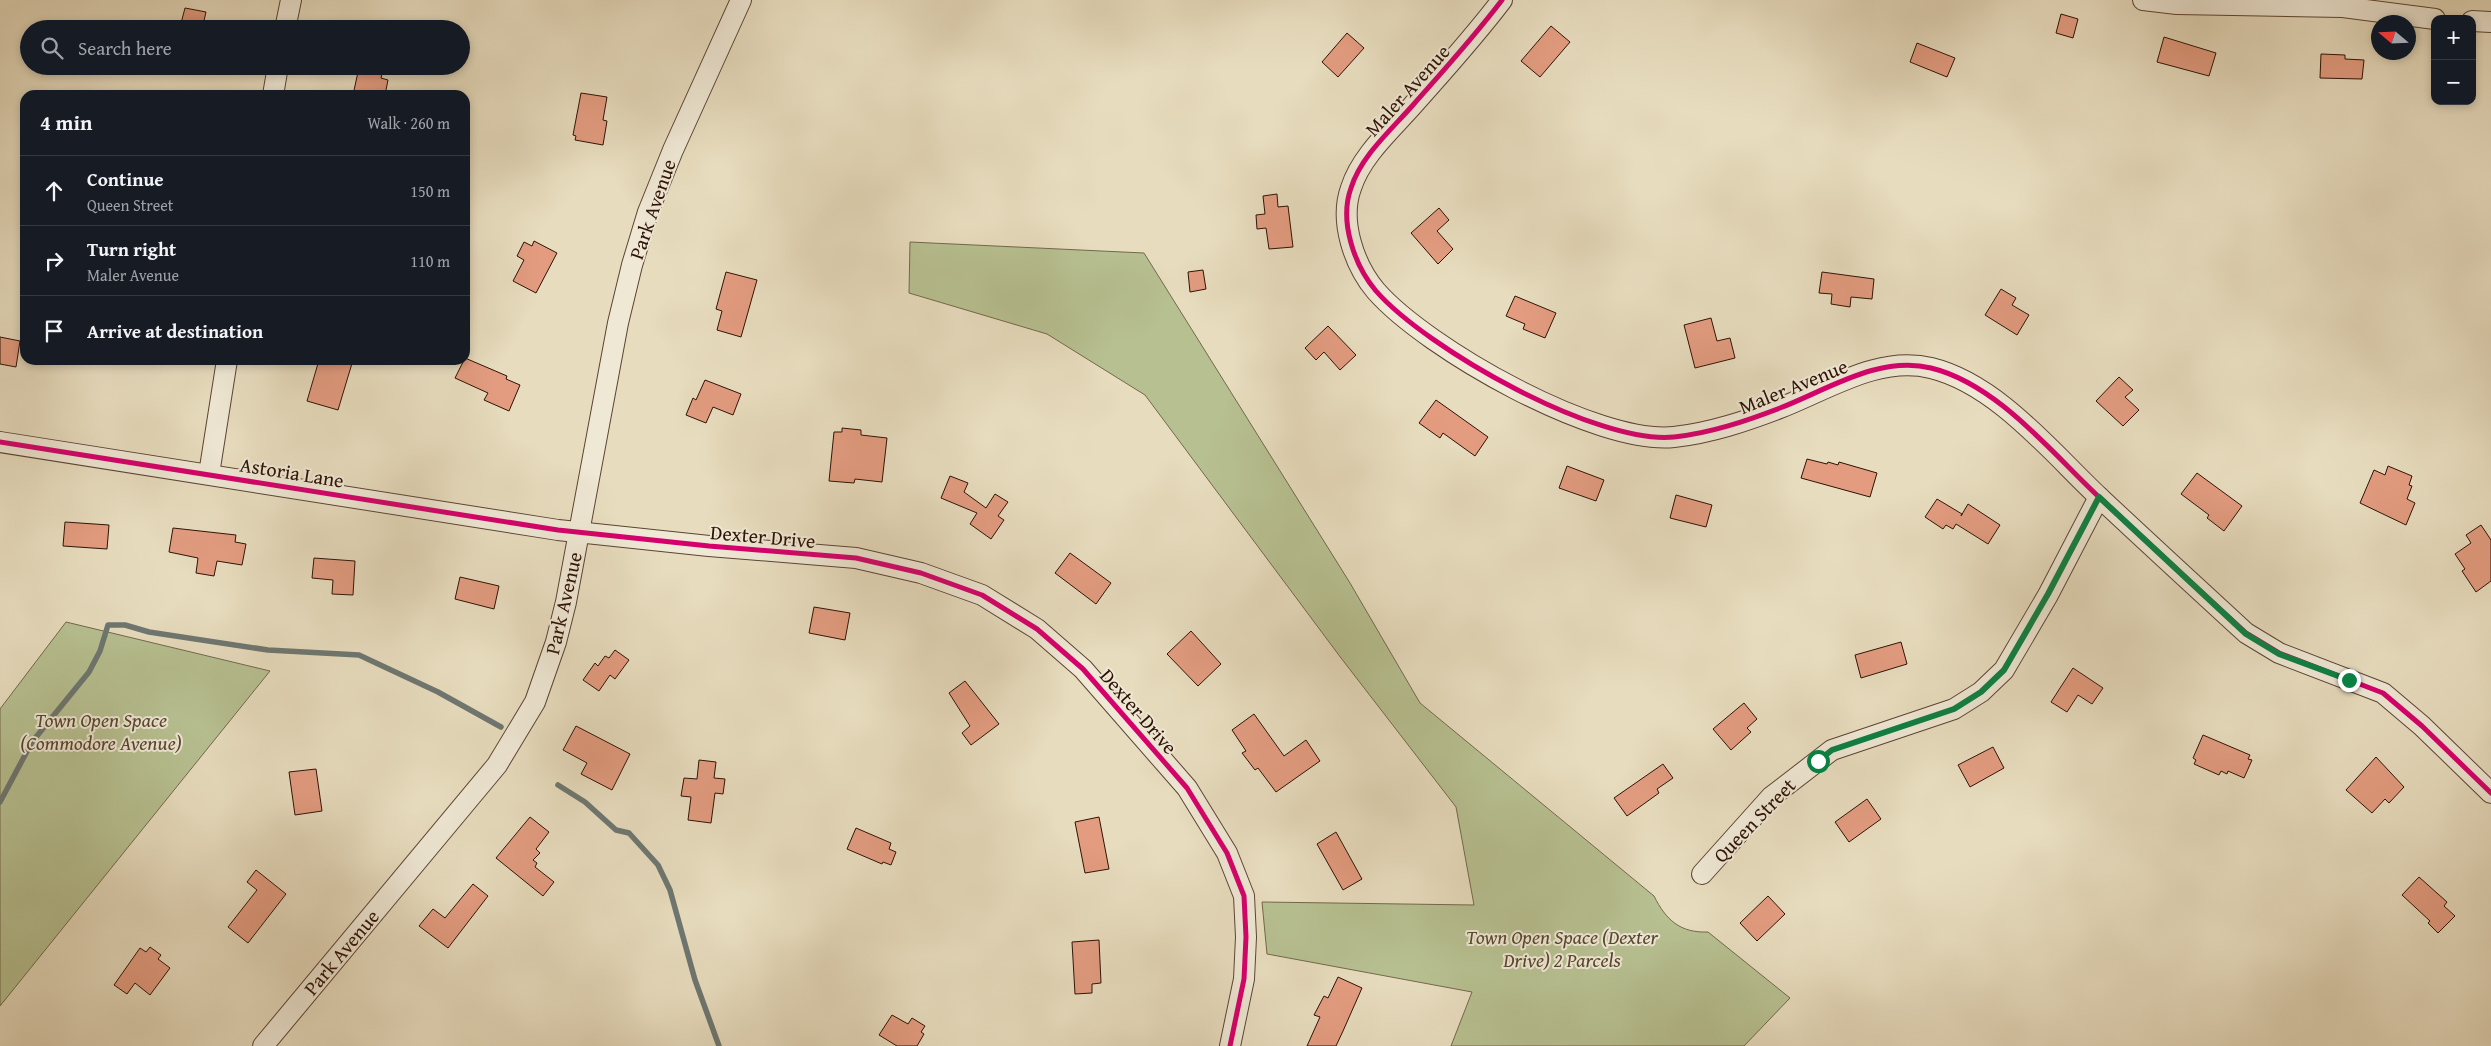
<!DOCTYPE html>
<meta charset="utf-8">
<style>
body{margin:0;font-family:"Gentium Book Plus",serif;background:#20242c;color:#f1f3f6}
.controls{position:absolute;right:15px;top:15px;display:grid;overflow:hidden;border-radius:10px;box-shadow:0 2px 8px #0003}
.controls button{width:45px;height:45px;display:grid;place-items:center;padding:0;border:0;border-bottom:1px solid #363941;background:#171b24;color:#f1f3f6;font:25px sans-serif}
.compass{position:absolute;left:2371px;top:15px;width:45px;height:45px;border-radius:50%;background:#171b24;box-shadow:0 2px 8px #0003;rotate:289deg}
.stop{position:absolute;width:15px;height:15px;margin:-11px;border:4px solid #0b8043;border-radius:50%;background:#fff}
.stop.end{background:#0b8043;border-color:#fff;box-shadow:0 1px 5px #0008}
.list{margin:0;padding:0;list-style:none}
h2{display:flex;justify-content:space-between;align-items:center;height:65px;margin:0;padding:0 20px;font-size:21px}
h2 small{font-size:16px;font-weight:400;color:#9ea1a6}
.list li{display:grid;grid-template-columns:32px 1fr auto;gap:15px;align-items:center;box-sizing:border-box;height:70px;padding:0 20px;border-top:1px solid #363941}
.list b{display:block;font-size:19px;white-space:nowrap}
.list p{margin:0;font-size:16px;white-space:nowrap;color:#9ea1a6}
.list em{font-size:16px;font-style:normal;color:#9ea1a6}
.icon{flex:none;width:28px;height:28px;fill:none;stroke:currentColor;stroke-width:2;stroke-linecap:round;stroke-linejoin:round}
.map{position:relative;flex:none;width:2491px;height:1046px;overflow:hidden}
.search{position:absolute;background:#171b24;box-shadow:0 2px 8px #0003;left:20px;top:20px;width:450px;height:55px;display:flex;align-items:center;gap:12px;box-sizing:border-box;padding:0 18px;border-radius:28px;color:#9ea1a6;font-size:19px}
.panel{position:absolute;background:#171b24;box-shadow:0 2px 8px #0003;left:20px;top:90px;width:450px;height:275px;border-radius:15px}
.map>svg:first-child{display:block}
</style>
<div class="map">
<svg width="2491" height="1046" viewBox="0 0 2491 1046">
<rect width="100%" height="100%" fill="#e7dcbe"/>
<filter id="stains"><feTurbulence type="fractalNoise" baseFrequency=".004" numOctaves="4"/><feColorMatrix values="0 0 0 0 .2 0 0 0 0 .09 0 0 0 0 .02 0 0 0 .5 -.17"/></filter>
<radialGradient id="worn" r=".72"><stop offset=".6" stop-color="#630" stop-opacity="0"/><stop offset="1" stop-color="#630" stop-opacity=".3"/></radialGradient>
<!-- green -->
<g fill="#b7c091" stroke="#72694b">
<path d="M 910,242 L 1144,253 L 1350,583 L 1420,703 L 1654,896 C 1666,920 1680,933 1708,932 L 1790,998 L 1744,1046 L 1451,1046 L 1472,992 L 1267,954 L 1262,902 L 1474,905 L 1456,807 L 1341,658 L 1145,395 L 1047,334 L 909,293 Z"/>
<polygon points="66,622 270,671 0,1006 0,709"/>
</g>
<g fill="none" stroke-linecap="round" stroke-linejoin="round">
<!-- stream -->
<g stroke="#6e7771" stroke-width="5.5">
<polyline points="558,785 585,802 616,830 629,833 658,865 670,890 695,980 719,1046"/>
<polyline points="0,802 32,742 89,672 100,651 108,625 125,625 149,632 268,650 359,655 438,692 501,727"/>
</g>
</g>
<!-- building -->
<g fill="#e39c80" stroke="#2e1205">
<polygon points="185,8 206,12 202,29 180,27"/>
<polygon points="2061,14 2078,19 2073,38 2056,33"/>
<polygon points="1551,26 1570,42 1540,77 1521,61"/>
<polygon points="1347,33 1364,48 1338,77 1322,62"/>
<polygon points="2164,37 2216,53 2209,76 2157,62"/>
<polygon points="1917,43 1955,58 1947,77 1910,62"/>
<polygon points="2321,54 2345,55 2345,59 2364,60 2362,79 2320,78"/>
<polygon points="365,66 384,66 381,78 388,80 385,95 353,95 358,72 363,73"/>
<polygon points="581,93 607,97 603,120 607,121 603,145 575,140 576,136 573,135"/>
<polygon points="1277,194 1278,207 1288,206 1293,247 1269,249 1266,228 1257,229 1256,215 1265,214 1263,196"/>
<polygon points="1439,208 1449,220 1437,231 1453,249 1438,264 1411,233"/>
<polygon points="534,241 557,253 536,293 513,281 524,260 517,256 524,242 532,246"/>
<polygon points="1203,270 1206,289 1190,292 1188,272"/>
<polygon points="726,272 757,280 741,337 717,330 722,311 716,309"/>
<polygon points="1822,272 1874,279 1872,299 1851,297 1850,307 1831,304 1832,294 1819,293"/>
<polygon points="2001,289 2016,298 2012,305 2029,315 2017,335 1985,315"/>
<polygon points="1515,296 1556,313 1545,338 1523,329 1525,324 1506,316"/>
<polygon points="1711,318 1717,341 1730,338 1735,358 1695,368 1684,325"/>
<polygon points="1328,326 1356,355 1340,370 1324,352 1316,360 1305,348"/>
<polygon points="0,337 20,341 16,367 0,364"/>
<polygon points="465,358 507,376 506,379 520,385 509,411 484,400 488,393 455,378"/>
<polygon points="319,360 353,360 338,410 307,401"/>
<polygon points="2119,377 2133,390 2125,397 2139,410 2123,426 2096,401"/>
<polygon points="705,380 741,394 733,415 713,407 706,423 686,415 693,398 696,400"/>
<polygon points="1436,400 1488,437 1475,456 1443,433 1440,438 1419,423"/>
<polygon points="842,428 861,430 861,435 887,438 882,482 855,479 854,483 829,481 834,432 842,432"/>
<polygon points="1807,459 1827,464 1828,462 1838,465 1839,462 1877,473 1870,497 1801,478"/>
<polygon points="1567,466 1604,480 1596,501 1559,488"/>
<polygon points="2388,466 2412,476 2409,485 2412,486 2407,499 2415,503 2406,525 2360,503 2374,470 2385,475"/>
<polygon points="2197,473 2242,506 2224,531 2207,518 2209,515 2181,494"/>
<polygon points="950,476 968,483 964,492 986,508 995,494 1008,502 998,516 1004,520 991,539 970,524 977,513 941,498"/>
<polygon points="1676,495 1712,505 1706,527 1670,518"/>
<polygon points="1937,499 1962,514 1961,516 1968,504 2000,525 1988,544 1956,524 1953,529 1946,525 1943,529 1925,517"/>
<polygon points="65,522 109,525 107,549 63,546"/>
<polygon points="2481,525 2491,540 2491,581 2476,592 2462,571 2465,569 2455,554 2471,543 2466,535"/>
<polygon points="173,528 236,535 235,542 246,544 242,565 217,561 214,576 196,573 198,558 169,552"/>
<polygon points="1070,553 1111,583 1096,604 1055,573"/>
<polygon points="314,558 355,561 353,595 332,594 333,580 312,578"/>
<polygon points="460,577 499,586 494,609 455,599"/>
<polygon points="814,607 850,613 845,640 809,633"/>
<polygon points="1191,631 1221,664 1198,686 1167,654"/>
<polygon points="1901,642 1907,664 1861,678 1855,655"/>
<polygon points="615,650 629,660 615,679 610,675 599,691 583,680 595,663 598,666 605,656 609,658"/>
<polygon points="2073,668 2103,688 2092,704 2078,695 2067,712 2051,702"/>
<polygon points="965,681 999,724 971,745 962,733 970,726 949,693"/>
<polygon points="1744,703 1757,719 1747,728 1751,732 1731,750 1713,729"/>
<polygon points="1254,714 1284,756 1306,740 1320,761 1276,792 1258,768 1255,770 1242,753 1246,751 1232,730"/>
<polygon points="576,726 630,754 612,790 581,774 587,763 563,750"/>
<polygon points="2203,735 2250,755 2248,759 2252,760 2244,778 2228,771 2227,774 2221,771 2219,775 2194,764 2196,760 2193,758"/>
<polygon points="1993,747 2004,768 1970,787 1958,765"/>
<polygon points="2376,757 2404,787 2389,803 2385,799 2372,813 2346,790"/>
<polygon points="699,760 716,762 714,778 725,779 723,794 715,793 711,823 688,820 691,797 681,796 684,778 697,779"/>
<polygon points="1663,764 1673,778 1657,789 1659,793 1627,816 1614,798"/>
<polygon points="316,769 322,811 295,815 289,772"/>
<polygon points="1867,799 1881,819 1849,842 1835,822"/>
<polygon points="530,817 549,832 536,849 540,853 533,860 537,863 535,867 554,882 543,896 496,858"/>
<polygon points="1099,817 1109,869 1085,873 1075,822"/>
<polygon points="856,828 891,843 889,849 896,852 891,865 883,862 882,864 847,849"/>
<polygon points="1336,832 1362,879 1343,890 1317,844"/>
<polygon points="256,870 286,894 248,943 228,927 257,890 247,882"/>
<polygon points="2419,877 2447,902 2444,906 2455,916 2438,933 2428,923 2430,921 2402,895"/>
<polygon points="473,884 488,896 448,948 419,926 433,909 445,918"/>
<polygon points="1768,896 1785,914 1757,941 1740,923"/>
<polygon points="1099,940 1101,983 1092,984 1092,993 1075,994 1072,942"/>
<polygon points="150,947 161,955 158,959 170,968 150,995 135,983 127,994 114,985 140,948 146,952"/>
<polygon points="1338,977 1362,988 1343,1031 1336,1046 1307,1046 1320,1017 1314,1015 1324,996 1328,998"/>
<polygon points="892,1015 908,1024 912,1018 925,1026 921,1032 924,1034 917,1046 897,1046 879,1035"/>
</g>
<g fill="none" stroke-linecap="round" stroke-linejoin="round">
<defs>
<g id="minor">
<path d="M 1502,0 C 1474,37 1443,71 1413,105 C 1391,130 1361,156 1351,188 C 1339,221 1354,265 1376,291 C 1427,349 1597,445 1674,437 C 1711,433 1746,421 1780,408 C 1827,390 1879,355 1931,368 C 1997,384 2052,453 2099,497 C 2148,543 2197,588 2246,633 L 2279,653 L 2383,693 L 2422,726 L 2491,793"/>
<polyline points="2143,0 2177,4 2343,7 2435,19"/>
<polyline points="2472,21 2491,22"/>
<polyline points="285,29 291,0"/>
<polyline points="273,95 278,66"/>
<polyline points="0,442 558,530 709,546 856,558 921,573 982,595 1037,629 1083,669 1187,788 1227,853 1244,896 1246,937 1244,979 1230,1046"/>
<polyline points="209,474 227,360"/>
<polyline points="1702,874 1771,797 1832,750 1954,709 1981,692 2004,670 2048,595 2099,497"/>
<polyline points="263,1046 497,765 535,702 556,642 566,602 618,323 632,265 648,212 673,150 741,0"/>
</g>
</defs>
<!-- minor casing -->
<use href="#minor" stroke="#5c4433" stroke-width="22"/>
<!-- minor -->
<use href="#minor" stroke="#efe8d5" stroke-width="20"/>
<defs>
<g id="cycleway">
<path d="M 1502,0 C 1474,37 1443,71 1413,105 C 1391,130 1361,156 1351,188 C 1339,221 1354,265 1376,291 C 1427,349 1597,445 1674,437 C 1711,433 1746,421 1780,408 C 1827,390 1879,355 1931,368 C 1997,384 2052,453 2099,497 C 2148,543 2197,588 2246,633 L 2279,653 L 2383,693 L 2422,726 L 2491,793"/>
<polyline points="0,442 558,530 709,546 856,558 921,573 982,595 1037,629 1083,669 1187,788 1227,853 1244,896 1246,937 1244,979 1230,1046"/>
</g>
</defs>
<!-- cycleway casing -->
<use href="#cycleway" stroke="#efe8d5" stroke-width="8"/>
<!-- cycleway -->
<use href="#cycleway" stroke="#d6006c" stroke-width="5"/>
</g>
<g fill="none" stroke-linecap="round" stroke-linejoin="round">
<!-- route -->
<polyline stroke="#0b8043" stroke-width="6" points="1818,761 1832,750 1954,709 1981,692 2004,670 2048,594 2099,497 2246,634 2279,654 2349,680"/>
</g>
<g text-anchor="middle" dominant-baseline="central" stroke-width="4" stroke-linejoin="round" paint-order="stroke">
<!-- street labels -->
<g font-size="20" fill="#2e1205" stroke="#efe8d5">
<text transform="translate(1407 90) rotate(-48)">Maler Avenue</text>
<text transform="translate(652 209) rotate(-71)">Park Avenue</text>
<text transform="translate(1793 386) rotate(-22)">Maler Avenue</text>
<text transform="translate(292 472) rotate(9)">Astoria Lane</text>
<text transform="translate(763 536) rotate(5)">Dexter Drive</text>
<text transform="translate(563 603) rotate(-77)">Park Avenue</text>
<text transform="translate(1139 711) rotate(49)">Dexter Drive</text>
<text transform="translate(1754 820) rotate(-46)">Queen Street</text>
<text transform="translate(341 952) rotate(-50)">Park Avenue</text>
</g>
<!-- park labels -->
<g font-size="20" font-style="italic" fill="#57462f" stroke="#efe8d5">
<text x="101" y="719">Town Open Space<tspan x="101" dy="23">(Commodore Avenue)</tspan></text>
<text x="1562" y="936">Town Open Space (Dexter<tspan x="1562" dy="23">Drive) 2 Parcels</tspan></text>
</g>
</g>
<rect width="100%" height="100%" filter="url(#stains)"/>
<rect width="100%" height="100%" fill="url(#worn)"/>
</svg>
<div class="controls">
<button>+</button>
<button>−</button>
</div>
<svg class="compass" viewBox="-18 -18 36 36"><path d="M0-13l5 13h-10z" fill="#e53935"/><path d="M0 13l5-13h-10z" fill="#9ea1a6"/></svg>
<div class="stop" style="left:1818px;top:761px"></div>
<div class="stop end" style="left:2349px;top:680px"></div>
<div class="search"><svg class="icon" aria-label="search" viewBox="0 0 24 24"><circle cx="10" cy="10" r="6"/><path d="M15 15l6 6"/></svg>Search here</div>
<section class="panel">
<h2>4 min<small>Walk · 260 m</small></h2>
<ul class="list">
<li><svg class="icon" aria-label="ahead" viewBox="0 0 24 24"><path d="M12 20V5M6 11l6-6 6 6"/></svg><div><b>Continue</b><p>Queen Street</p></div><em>150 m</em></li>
<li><svg class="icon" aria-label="right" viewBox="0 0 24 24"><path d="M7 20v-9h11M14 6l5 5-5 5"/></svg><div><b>Turn right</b><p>Maler Avenue</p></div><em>110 m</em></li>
<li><svg class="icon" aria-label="arrive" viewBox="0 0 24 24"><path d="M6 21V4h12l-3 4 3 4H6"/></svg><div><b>Arrive at destination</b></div></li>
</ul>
</section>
</div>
